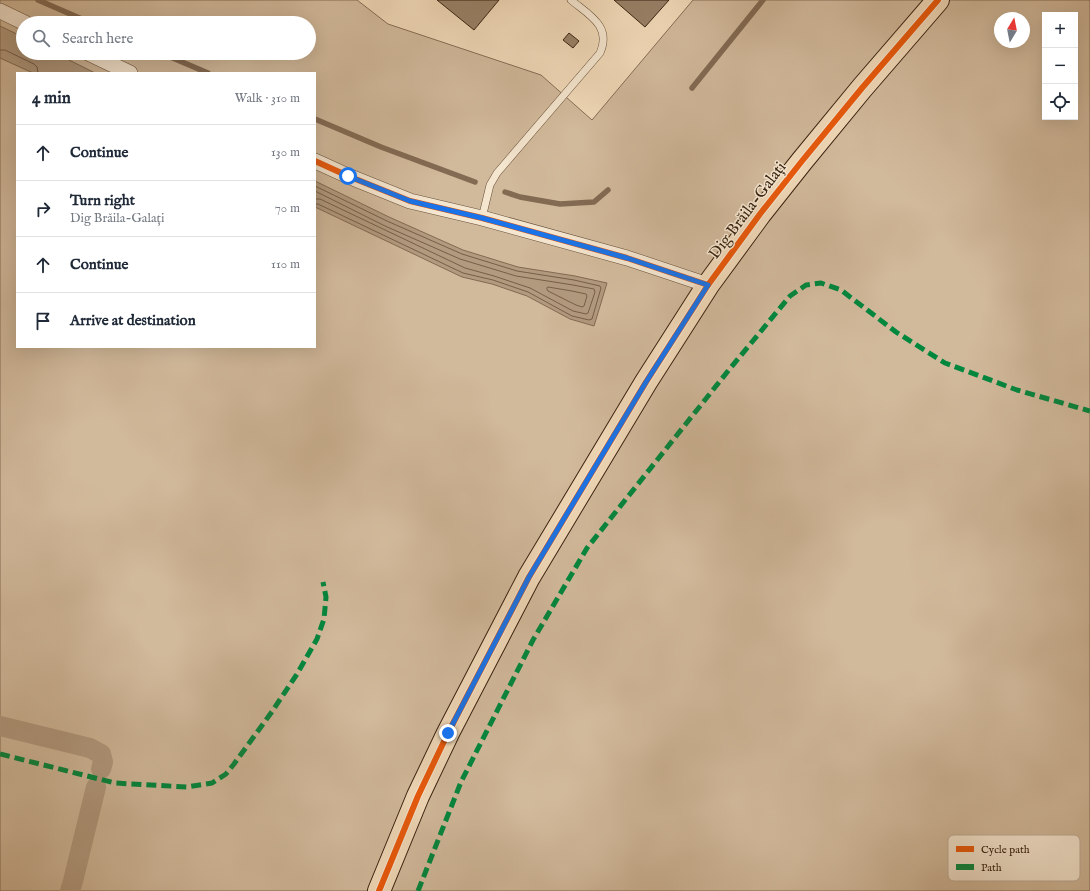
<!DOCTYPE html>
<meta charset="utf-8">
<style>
body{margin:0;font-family:"IM FELL English",serif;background:#f2f2f3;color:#1f2937}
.controls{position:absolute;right:12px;top:12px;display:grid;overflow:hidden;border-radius:0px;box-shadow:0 4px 16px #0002}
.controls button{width:36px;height:36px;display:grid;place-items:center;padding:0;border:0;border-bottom:1px solid #e0e1e3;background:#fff;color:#1f2937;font:20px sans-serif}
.compass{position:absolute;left:994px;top:12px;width:36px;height:36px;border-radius:50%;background:#fff;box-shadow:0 4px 16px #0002;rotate:10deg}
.stop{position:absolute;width:12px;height:12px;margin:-9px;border:3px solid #1a73e8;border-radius:50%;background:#fff}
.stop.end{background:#1a73e8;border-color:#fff;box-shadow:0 1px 4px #0008}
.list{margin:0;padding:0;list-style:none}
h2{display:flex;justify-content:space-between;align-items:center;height:52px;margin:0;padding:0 16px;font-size:17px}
h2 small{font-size:13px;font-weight:400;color:#747a83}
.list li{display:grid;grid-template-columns:26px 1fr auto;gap:12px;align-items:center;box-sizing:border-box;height:56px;padding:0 16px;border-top:1px solid #e0e1e3}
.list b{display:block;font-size:15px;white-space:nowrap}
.list p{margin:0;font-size:13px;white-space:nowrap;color:#747a83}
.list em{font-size:13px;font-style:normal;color:#747a83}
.icon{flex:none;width:22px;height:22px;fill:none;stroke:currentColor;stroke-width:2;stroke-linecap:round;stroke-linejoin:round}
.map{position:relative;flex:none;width:1090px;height:891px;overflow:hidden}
.search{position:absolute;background:#fff;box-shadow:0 4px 16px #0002;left:16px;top:16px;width:300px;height:44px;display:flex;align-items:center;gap:10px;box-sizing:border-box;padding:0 14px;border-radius:22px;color:#747a83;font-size:15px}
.panel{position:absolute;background:#fff;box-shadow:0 4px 16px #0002;left:16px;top:72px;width:300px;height:276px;border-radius:0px}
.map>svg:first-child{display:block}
</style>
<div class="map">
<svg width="1090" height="891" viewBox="0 0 1090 891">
<rect width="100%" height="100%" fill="#f0d8b7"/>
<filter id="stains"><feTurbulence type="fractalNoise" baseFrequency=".005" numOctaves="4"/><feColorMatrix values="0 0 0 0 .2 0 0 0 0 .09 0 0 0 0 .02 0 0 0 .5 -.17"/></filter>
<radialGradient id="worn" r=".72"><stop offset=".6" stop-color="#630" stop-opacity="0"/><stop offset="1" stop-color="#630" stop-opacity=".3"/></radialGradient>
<!-- green -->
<path fill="#d1b99b" stroke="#856e56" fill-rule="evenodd" d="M 0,0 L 357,0 L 388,24 L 541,75 L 592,120 L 693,0 L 1090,0 L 1090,891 L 0,891 ZM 1045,15 L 1075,15 L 1075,117 L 1045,117 ZM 1000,18 L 1024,18 L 1024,42 L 1000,42 ZM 23,23 L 309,23 L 309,53 L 23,53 ZM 17,73 L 315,73 L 315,347 L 17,347 Z"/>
<!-- water -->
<g fill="#b29a7f" stroke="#826a53">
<polygon points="0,26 23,37 23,53 55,53 95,73 33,73 0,58"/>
<polygon points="315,181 389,217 463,250 518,267 575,276 607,283 594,326 570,319 527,296 492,284 462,277 315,207"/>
</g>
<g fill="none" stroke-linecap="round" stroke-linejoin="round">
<!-- shore -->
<g stroke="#765e48" stroke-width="1">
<polyline points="0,50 5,50 34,64 37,67 38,73"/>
<polyline points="315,186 387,221 462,254 517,271 574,280 600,286 601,288 592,319 589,320 572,316 528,292 493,280 463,273 318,204 315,204"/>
<polyline points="315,191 385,226 460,259 516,276 573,285 594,289 595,292 588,313 586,314 573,311 530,288 494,276 465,268 320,199 315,199"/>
<polygon points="548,287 572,291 586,294 587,296 584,306 582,307 576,305 548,291 547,289"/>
</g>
<!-- stream -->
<g stroke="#826a53" stroke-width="5.5">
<polyline points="38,0 91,23"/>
<polyline points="161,53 208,73"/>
<polyline points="692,88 763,0"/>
<polyline points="315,119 381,147 475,182"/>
<polyline points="505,192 520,197 560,204 594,202 608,190"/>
</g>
<!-- canal -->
<g stroke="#b29a7f" stroke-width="20">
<polyline points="0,726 90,748 101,754 103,762 101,769"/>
<polyline points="70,891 73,881 96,787"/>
</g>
</g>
<!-- building -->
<g fill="#988167" stroke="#392311">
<polygon points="437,0 499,0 474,30"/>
<polygon points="614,0 669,0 645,27"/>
<polygon points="569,33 579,41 573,48 563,40"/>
</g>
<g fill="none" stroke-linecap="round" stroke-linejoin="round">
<defs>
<path id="service" d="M 482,218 L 490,185 L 497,173 L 600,53 C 612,26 589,15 571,0"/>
<g id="minor">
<polyline points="0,11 25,23"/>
<polyline points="88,53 130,73"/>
<polyline points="315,161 348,176 410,201 482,218 627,258 708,285"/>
</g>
<polyline id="primary" points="379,891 418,796 448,733 529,577 646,382 708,285 760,214 802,161 862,88 938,0"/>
</defs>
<!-- service casing -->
<use href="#service" stroke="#67503a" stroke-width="8"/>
<!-- minor casing -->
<use href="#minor" stroke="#67503a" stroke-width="16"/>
<!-- primary casing -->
<use href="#primary" stroke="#392311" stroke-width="24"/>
<!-- service -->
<use href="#service" stroke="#f5e6d0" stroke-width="7"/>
<!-- minor -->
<use href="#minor" stroke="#f5e6d0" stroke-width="15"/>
<!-- primary -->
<use href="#primary" stroke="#f0d8b7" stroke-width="22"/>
<!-- quiet -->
<g stroke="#00873e" stroke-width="5" stroke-dasharray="10 5" stroke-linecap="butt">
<polyline points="0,754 115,783 187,787 212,783 226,774 234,764 271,713 297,674 317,639 324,619 326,597 323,582"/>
<polyline points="418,891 461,782 533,640 587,548 728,371 790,296 806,285 821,283 841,290 896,332 945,363 1017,390 1090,411"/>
</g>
<defs>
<g id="cycleway">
<polyline points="315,161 348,176 410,201 482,218 627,258 708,285"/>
<polyline points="379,891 418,796 448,733 529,577 646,382 708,285 760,214 802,161 862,88 938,0"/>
</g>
</defs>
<!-- cycleway casing -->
<use href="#cycleway" stroke="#f5e6d0" stroke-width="8"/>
<!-- cycleway -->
<use href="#cycleway" stroke="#e8590c" stroke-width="6"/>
</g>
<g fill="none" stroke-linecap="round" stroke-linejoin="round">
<!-- route -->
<polyline stroke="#1a73e8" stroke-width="5" points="348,176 410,201 482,218 627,258 708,285 646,382 529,577 448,733"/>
</g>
<g text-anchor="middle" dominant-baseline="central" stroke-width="3" stroke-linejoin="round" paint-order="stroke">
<!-- street labels -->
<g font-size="16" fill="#392311" stroke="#f5e6d0">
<text transform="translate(748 211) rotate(-53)">Dig Brăila-Galați</text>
</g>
</g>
<!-- legend -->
<rect x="948" y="835" width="132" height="46" rx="6" fill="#f5e6d0" stroke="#bdac97" stroke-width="1"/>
<rect x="956" y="846" width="18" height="6" fill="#e8590c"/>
<rect x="956" y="864" width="18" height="6" fill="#00873e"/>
<g font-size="11" fill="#392311">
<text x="981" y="853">Cycle path</text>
<text x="981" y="871">Path</text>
</g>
<rect width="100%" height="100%" filter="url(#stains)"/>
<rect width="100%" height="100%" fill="url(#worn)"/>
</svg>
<div class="controls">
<button>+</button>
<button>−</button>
<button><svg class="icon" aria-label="locate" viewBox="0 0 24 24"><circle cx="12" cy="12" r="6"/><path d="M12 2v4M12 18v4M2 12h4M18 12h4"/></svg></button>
</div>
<svg class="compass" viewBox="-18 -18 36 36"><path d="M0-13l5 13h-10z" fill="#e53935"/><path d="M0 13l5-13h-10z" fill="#747a83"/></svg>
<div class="stop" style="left:348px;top:176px"></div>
<div class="stop end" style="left:448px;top:733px"></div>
<div class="search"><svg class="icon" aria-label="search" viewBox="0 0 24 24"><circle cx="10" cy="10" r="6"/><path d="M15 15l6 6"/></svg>Search here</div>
<section class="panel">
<h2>4 min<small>Walk · 310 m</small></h2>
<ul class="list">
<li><svg class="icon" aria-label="ahead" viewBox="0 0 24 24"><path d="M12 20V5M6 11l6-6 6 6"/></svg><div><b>Continue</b></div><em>130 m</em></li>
<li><svg class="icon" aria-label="right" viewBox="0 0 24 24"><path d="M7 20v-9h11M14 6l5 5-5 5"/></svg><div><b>Turn right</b><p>Dig Brăila-Galați</p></div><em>70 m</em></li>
<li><svg class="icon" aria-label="ahead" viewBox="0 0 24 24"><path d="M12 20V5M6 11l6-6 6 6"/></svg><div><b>Continue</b></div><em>110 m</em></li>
<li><svg class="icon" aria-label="arrive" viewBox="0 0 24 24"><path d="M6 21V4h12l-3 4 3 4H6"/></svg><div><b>Arrive at destination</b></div></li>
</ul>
</section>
</div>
